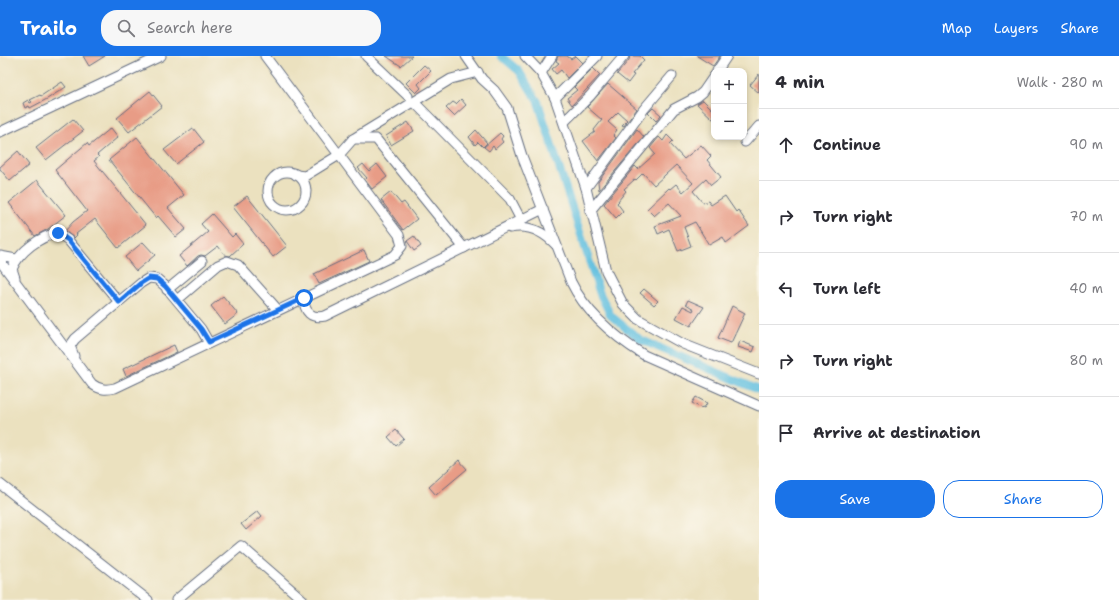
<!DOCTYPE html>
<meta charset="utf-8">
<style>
body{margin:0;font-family:"Shantell Sans",sans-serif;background:#f7f7f7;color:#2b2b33}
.controls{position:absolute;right:12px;top:12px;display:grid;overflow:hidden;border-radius:8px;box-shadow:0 2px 6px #0003}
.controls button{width:36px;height:36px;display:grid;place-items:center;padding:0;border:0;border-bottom:1px solid #e1e1e2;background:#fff;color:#2b2b33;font:20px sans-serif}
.stop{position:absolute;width:12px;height:12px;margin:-9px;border:3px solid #1a73e8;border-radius:50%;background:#fff}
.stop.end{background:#1a73e8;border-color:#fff;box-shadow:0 1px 4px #0008}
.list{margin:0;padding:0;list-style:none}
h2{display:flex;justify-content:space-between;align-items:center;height:52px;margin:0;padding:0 16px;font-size:17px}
h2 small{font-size:13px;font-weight:400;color:#7c7c81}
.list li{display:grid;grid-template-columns:26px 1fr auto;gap:12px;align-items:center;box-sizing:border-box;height:72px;padding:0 16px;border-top:1px solid #e1e1e2}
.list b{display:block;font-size:15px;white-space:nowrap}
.list em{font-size:13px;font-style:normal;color:#7c7c81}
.actions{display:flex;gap:8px;padding:12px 16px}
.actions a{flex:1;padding:9px 0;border:1px solid #1a73e8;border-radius:16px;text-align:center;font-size:14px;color:#1a73e8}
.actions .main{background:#1a73e8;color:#fff}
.icon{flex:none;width:22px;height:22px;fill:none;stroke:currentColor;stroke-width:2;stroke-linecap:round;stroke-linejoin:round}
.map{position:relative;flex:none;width:759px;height:544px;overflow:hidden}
header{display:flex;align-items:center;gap:24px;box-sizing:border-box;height:56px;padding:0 20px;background:#1a73e8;color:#fff}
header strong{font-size:19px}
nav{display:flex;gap:22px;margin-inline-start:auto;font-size:14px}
.search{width:280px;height:36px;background:#f7f7f7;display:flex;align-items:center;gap:10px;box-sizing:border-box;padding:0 14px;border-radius:16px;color:#7c7c81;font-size:15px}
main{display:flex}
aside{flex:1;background:#fff}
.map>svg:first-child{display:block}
</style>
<header>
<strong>Trailo</strong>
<div class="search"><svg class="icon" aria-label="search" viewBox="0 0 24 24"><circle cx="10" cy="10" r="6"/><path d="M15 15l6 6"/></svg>Search here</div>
<nav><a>Map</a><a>Layers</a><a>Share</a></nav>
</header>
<main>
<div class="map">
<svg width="759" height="544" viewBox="0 0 759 544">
<rect width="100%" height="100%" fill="#fbf7ec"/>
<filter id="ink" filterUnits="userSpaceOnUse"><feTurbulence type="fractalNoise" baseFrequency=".025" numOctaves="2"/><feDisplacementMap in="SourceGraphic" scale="8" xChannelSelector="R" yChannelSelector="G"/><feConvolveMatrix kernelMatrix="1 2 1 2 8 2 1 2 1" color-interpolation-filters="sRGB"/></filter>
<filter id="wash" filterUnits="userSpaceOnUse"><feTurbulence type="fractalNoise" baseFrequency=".012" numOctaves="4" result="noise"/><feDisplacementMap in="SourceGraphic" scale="16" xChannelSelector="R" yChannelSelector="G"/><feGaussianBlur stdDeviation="0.9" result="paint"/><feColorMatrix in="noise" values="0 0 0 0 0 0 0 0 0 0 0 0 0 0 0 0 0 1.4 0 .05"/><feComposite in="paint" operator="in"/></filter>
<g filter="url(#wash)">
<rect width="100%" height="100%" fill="#ebe1bf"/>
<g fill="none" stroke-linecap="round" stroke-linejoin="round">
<!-- canal -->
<polyline stroke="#61bfdf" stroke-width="8" points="501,0 519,15 538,46 600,238 611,260 641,284 759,334"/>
</g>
<g id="blocks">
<!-- building -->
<g fill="#e89c86">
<polygon points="83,0 105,0 89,10"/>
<polygon points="386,0 412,0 401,10"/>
<polygon points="558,0 567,0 571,3 575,0 582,7 567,22 561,14 556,18 552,13 559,7 556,5"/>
<polygon points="630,0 640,0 644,4 632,18 634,19 628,27 617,18 629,4"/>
<polygon points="697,0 720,0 713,10"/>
<polygon points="424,9 431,15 418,28 421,32 416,37 406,27"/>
<polygon points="593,12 600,19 572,49 567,42 577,34 574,31"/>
<polygon points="759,18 759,37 750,29"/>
<polygon points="62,26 66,31 47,43 30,52 29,50 25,52 23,47 28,44 30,47 32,46 30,44 40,39 41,40"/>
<polygon points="608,28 637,53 624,70 622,69 627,64 618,56 608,66 617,74 613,79 616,82 598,105 583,85 595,76 594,74 602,64 587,51"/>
<polygon points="150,35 162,50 129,76 117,62"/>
<polygon points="461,43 466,49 454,60 446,52 453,46 456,48"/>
<polygon points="703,44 714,55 714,64 697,48"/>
<polygon points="653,52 661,59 656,65 648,57"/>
<polygon points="73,63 83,75 46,104 36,92"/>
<polygon points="408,66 414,75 391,89 386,80"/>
<polygon points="111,72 118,81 97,99 99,101 94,105 146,169 118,192 95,163 76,178 77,179 74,182 65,175 73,166 87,155 55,114 87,87 89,90"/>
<polygon points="193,72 204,86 176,108 164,94"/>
<polygon points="637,73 644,81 599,134 598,126"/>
<polygon points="476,74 487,87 483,91 478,86 475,89 469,81"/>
<polygon points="500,77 503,80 501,83 503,86 495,93 493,90 489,95 484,91"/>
<polygon points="667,79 673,85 670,88 684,103 701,89 711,100 707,104 721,121 711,129 706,123 693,135 703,147 708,145 711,149 725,140 736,156 738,154 749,170 726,187 723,181 709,189 695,166 684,171 691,190 678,195 669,173 658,178 655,170 681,160 669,147 654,160 647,153 669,132 670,133 676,128 683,136 693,127 676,109 654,129 643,117 636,124 635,123 624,133 626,135 618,145 619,145 617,147 623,155 616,162 604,148 635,110 638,113 655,98 650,92 659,81 663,85"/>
<polygon points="137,81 184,139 168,152 186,173 176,181 158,160 156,162 109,104"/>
<polygon points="18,95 29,109 10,125 0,113 0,111"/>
<polygon points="363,108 369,115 377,108 387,121 372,133 365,124 367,122 358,112"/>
<polygon points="37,124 66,159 48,173 35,180 9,147"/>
<polygon points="391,136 401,148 404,146 417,163 403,174 381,144"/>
<polygon points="247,140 287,190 273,201 233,151"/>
<polygon points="212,158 232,181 235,178 243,188 230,200 225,199 218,190 205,200 201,199 198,200 187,210 179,200 208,176 201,168"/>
<polygon points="414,180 421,190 414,195 407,185"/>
<polygon points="143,186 155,199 136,215 125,201"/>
<polygon points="364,194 369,205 319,228 314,218"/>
<polygon points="644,233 658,245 654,249 640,237"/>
<polygon points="223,240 238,258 225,268 211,250"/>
<polygon points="688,244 704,251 691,270 676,262 683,250 693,255 694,253 686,248"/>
<polygon points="732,250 745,257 731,287 718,282"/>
<polygon points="740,285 755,291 753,296 738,291"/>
<polygon points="174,289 177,296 126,320 123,313"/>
<polygon points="696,341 707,347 704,352 702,351 701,352 692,347"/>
<polygon points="396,374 404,383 396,390 388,381"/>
<polygon points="459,404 467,413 436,439 429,431"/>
<polygon points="258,455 262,460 246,474 241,468"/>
</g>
</g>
</g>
<g filter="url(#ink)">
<use href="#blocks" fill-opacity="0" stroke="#646d80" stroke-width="1"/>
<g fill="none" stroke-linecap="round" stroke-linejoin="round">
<defs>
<g id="minor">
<polyline points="366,0 408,40"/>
<path d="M 466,0 L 482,23 L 494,34 L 507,52 L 522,100 L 571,226 C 586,257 615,281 644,299 L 759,350"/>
<polyline points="525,0 541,17 555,42 586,132 606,215 623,248 638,263 683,288 759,318"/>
<polyline points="717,15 727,0"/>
<polyline points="541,17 552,0"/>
<polyline points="555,42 597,0"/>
<polyline points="414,46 510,143 521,164"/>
<polyline points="564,66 590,40 624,0"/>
<polyline points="0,76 161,0"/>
<polyline points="353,83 376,83 464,192"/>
<polyline points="745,86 759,70"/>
<circle cx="287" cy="135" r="19"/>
<polyline points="296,119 305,120 339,99 353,83 451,23 478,16"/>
<polyline points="586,132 644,53 672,20"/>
<polyline points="590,155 674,53 697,41 703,36 714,20"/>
<path d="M 510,172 C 528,168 544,176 556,189"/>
<polyline points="0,200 16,203"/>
<path d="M 0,205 L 92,328 C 100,334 106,334 115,332 L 395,199 L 402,190 L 399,179 L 265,0"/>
<path d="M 15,222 L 12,213 C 19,196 40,180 58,177 L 68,184 L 119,246"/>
<polyline points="167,234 202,205"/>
<path d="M 304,242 C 304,256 311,263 325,260 L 543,153"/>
<polyline points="177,244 218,209 227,205 238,209 278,254"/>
<polyline points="74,300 70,290 75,283 141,227 149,222 157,223 165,230 201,273 209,287"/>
<polyline points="0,428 148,544"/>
<polyline points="176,544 241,490 303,544"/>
</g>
</defs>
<!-- minor casing -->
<use href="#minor" stroke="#646d80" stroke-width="11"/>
<!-- minor -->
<use href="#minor" stroke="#fff" stroke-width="9"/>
</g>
</g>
<g fill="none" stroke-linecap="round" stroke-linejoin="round" filter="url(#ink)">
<!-- route -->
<polyline stroke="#1a73e8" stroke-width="5" points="58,177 68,184 119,246 141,227 149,222 157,223 165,230 201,273 209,286 304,242"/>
</g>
</svg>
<div class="controls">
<button>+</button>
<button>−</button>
</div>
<div class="stop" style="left:304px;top:242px"></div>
<div class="stop end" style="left:58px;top:177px"></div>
</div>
<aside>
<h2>4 min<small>Walk · 280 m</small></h2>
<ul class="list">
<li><svg class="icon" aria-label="ahead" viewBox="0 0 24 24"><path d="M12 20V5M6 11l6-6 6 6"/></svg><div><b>Continue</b></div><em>90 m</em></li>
<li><svg class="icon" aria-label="right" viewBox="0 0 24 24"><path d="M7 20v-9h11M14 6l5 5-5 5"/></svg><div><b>Turn right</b></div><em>70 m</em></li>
<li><svg class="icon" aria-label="left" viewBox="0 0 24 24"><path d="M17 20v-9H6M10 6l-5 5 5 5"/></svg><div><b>Turn left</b></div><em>40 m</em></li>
<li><svg class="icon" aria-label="right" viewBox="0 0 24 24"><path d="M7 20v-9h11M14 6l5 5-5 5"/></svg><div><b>Turn right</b></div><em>80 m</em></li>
<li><svg class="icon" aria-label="arrive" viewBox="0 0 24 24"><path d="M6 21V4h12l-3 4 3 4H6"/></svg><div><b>Arrive at destination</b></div></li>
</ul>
<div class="actions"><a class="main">Save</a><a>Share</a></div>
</aside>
</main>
